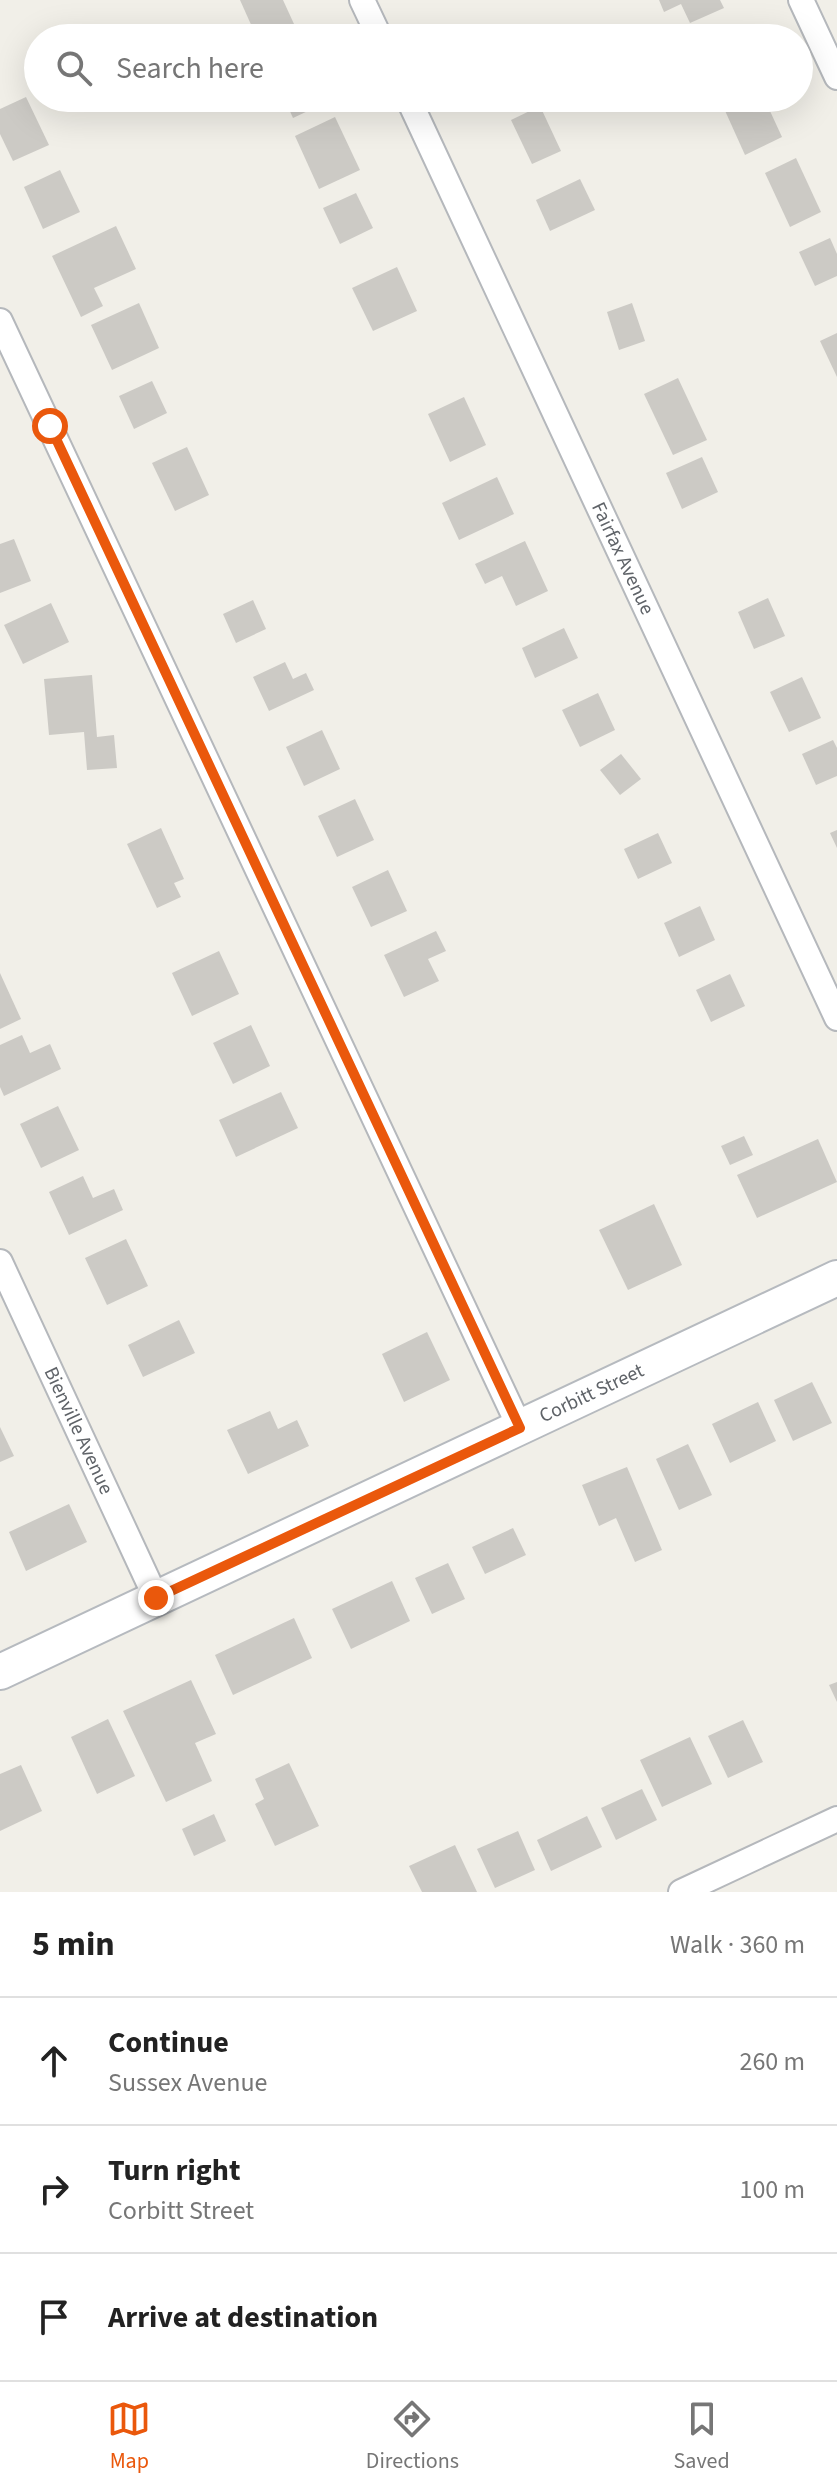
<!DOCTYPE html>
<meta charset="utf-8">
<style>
body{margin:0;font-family:"Source Sans 3",sans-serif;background:#f6f6f6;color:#222}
.stop{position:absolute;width:24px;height:24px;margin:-18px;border:6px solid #ea580c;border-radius:50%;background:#fff}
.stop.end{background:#ea580c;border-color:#fff;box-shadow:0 2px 8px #0008}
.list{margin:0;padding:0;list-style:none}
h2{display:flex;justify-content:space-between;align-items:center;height:104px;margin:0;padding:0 32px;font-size:34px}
h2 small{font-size:26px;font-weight:400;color:#767676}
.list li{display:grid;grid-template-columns:52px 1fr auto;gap:24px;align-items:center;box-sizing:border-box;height:128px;padding:0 32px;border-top:2px solid #e0e0e0}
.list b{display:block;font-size:30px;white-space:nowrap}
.list p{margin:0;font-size:26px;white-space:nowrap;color:#767676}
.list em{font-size:26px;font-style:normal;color:#767676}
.icon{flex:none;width:44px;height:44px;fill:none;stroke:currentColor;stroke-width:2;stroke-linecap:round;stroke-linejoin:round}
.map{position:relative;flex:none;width:837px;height:1892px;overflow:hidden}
.search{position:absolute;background:#fff;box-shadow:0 8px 32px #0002;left:24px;right:24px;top:24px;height:88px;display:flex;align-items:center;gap:20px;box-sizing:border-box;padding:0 28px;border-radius:44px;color:#767676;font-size:30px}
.sheet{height:488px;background:#fff}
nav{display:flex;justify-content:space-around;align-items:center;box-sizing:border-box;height:112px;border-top:2px solid #e0e0e0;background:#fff;font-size:22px;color:#767676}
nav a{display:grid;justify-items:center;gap:4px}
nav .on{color:#ea580c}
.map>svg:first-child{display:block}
</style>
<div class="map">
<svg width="837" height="1892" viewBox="0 0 837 1892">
<rect width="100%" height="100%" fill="#f1efe8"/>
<!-- building -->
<g fill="#cccac5">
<polygon points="240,0 283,0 294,24 264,38 257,38"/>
<polygon points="659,0 720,0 724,8 690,23 681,4 664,12"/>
<polygon points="731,29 735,38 710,38"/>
<polygon points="26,97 49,145 13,161 0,134 0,109"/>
<polygon points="284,98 327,98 329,101 293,118"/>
<polygon points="736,98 764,98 782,137 745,155 722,104"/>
<polygon points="540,106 561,151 532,164 511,120"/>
<polygon points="335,117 360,170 319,189 295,136"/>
<polygon points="796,158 821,212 790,227 765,173"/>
<polygon points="60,170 80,212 43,229 24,187"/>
<polygon points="580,179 595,210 550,231 536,200"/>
<polygon points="356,193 373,228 340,244 323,208"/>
<polygon points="116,226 136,269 94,288 103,306 81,317 52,256"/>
<polygon points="830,238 837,254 837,276 815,286 799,252"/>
<polygon points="397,267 417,311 373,331 352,288"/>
<polygon points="139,303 159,348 112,370 91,325"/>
<polygon points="632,303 645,341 619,350 607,312"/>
<polygon points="837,333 837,377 820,341"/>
<polygon points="678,378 707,440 673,455 644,394"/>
<polygon points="152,381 167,413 134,429 119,396"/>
<polygon points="464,397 486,445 450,462 428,414"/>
<polygon points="187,447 209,495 175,511 152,463"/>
<polygon points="702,457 718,492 682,509 666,473"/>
<polygon points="497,477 514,514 459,540 442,503"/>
<polygon points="14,539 31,581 0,593 0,544"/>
<polygon points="525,541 548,591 516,606 502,576 485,584 475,564"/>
<polygon points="768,598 785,636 754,649 738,612"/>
<polygon points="253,600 266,629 236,643 223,614"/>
<polygon points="51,603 69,642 23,664 4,625"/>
<polygon points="564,628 578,658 535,678 522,648"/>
<polygon points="285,662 293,679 306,673 314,690 269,711 253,677"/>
<polygon points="92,675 97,737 114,735 117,768 87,770 84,732 49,735 44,679"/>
<polygon points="802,677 821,718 789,732 770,692"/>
<polygon points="598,693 615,730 580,747 562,710"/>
<polygon points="322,730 340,769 304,786 286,747"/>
<polygon points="833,740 837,748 837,776 816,785 802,754"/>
<polygon points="621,754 641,779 620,795 600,770"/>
<polygon points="355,799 374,840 337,857 318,816"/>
<polygon points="161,828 184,879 174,883 181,897 157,908 127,844"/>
<polygon points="837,830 837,848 830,833"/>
<polygon points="658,833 672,863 638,879 624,849"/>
<polygon points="388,870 407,911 371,927 352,887"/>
<polygon points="700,906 715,940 679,957 664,923"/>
<polygon points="436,931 446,951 428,959 439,981 404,997 384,955"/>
<polygon points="219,951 239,994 192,1016 172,973"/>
<polygon points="0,973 21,1019 0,1029"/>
<polygon points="730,974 745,1006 711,1022 696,990"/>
<polygon points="251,1025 270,1066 233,1084 213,1043"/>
<polygon points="22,1035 30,1053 50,1044 61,1069 4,1096 0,1087 0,1045"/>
<polygon points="281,1092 298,1128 236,1157 219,1120"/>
<polygon points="58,1106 79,1150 41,1168 20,1124"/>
<polygon points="744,1136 753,1155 730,1165 721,1146"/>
<polygon points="818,1139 837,1182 757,1218 737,1175"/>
<polygon points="83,1176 93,1198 114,1189 123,1210 69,1235 49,1192"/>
<polygon points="654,1204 682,1265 628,1290 599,1230"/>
<polygon points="126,1239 148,1286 107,1305 85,1258"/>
<polygon points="179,1320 195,1353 143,1377 128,1345"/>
<polygon points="427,1332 450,1380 404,1402 382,1354"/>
<polygon points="812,1382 832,1423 793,1441 774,1400"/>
<polygon points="758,1402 776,1441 730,1463 712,1424"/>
<polygon points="270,1411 278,1429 297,1420 309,1446 248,1474 227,1430"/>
<polygon points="0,1427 14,1456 0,1462"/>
<polygon points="688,1444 712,1495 679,1510 656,1459"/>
<polygon points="627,1467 662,1550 635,1562 616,1518 599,1526 582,1485"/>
<polygon points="69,1504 87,1542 26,1571 9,1532"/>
<polygon points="513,1528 526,1555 485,1574 472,1547"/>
<polygon points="448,1563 465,1599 432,1614 415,1578"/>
<polygon points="392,1581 410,1621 351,1649 332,1609"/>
<polygon points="294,1618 312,1658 233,1695 215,1655"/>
<polygon points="191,1680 216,1734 195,1743 212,1781 166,1802 123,1711"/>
<polygon points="837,1682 837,1702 829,1685"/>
<polygon points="108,1719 135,1776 97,1794 71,1737"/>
<polygon points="743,1720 763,1762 728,1778 708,1736"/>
<polygon points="690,1737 712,1784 662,1807 640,1760"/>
<polygon points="289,1763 319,1826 275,1846 255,1804 264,1799 255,1779"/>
<polygon points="21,1765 42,1811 0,1831 0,1774"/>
<polygon points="642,1789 657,1820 616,1840 601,1808"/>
<polygon points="214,1814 226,1841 194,1856 182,1829"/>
<polygon points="587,1816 602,1847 551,1871 537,1840"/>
<polygon points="518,1831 535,1870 495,1888 477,1849"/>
<polygon points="455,1845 477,1892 422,1892 409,1866"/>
</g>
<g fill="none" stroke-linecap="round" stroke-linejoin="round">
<defs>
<g id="street">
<polyline points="362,0 380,38"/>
<polyline points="801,0 837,77"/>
<path id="s1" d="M 408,98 L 837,1018"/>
<polyline points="0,321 520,1428"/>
<path id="s2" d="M 0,1262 L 156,1598"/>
<polyline points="681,1892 837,1819"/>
</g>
<g id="secondary">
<path id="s3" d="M 0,1672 L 837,1278"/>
</g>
</defs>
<!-- street casing -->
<use href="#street" stroke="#b5b8bc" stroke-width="28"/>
<!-- secondary casing -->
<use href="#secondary" stroke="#b6babf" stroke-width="38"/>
<!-- street -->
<use href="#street" stroke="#fff" stroke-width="24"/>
<!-- secondary -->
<use href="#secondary" stroke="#fff" stroke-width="34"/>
</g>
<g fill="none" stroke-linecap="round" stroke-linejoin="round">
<!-- route -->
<polyline stroke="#ea580c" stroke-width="10" points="50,426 520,1428 156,1598"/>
</g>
<g text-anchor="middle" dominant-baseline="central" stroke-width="6" stroke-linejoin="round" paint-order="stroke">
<!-- street labels -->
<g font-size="20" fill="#5f6368" stroke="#fff">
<text stroke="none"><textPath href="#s1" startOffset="508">Fairfax Avenue</textPath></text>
<text stroke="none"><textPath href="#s3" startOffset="654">Corbitt Street</textPath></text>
<text stroke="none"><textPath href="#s2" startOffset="186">Bienville Avenue</textPath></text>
</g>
</g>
</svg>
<div class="stop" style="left:50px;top:426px"></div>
<div class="stop end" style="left:156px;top:1598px"></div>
<div class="search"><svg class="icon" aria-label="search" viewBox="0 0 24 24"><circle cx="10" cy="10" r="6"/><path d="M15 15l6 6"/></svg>Search here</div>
</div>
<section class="sheet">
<h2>5 min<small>Walk · 360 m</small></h2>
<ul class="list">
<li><svg class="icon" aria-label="ahead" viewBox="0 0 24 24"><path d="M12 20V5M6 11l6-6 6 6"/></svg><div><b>Continue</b><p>Sussex Avenue</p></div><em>260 m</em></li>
<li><svg class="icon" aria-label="right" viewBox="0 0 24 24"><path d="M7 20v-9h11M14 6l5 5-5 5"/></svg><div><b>Turn right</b><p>Corbitt Street</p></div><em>100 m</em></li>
<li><svg class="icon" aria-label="arrive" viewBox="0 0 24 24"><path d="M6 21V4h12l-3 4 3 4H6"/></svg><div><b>Arrive at destination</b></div></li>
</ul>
</section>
<nav>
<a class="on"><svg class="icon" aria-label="map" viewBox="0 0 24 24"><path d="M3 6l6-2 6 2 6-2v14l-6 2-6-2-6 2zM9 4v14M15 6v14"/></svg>Map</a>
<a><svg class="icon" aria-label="directions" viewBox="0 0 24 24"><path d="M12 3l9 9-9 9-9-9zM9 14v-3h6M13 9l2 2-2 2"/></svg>Directions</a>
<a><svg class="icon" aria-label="saved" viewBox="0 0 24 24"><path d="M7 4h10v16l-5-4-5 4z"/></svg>Saved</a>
</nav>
